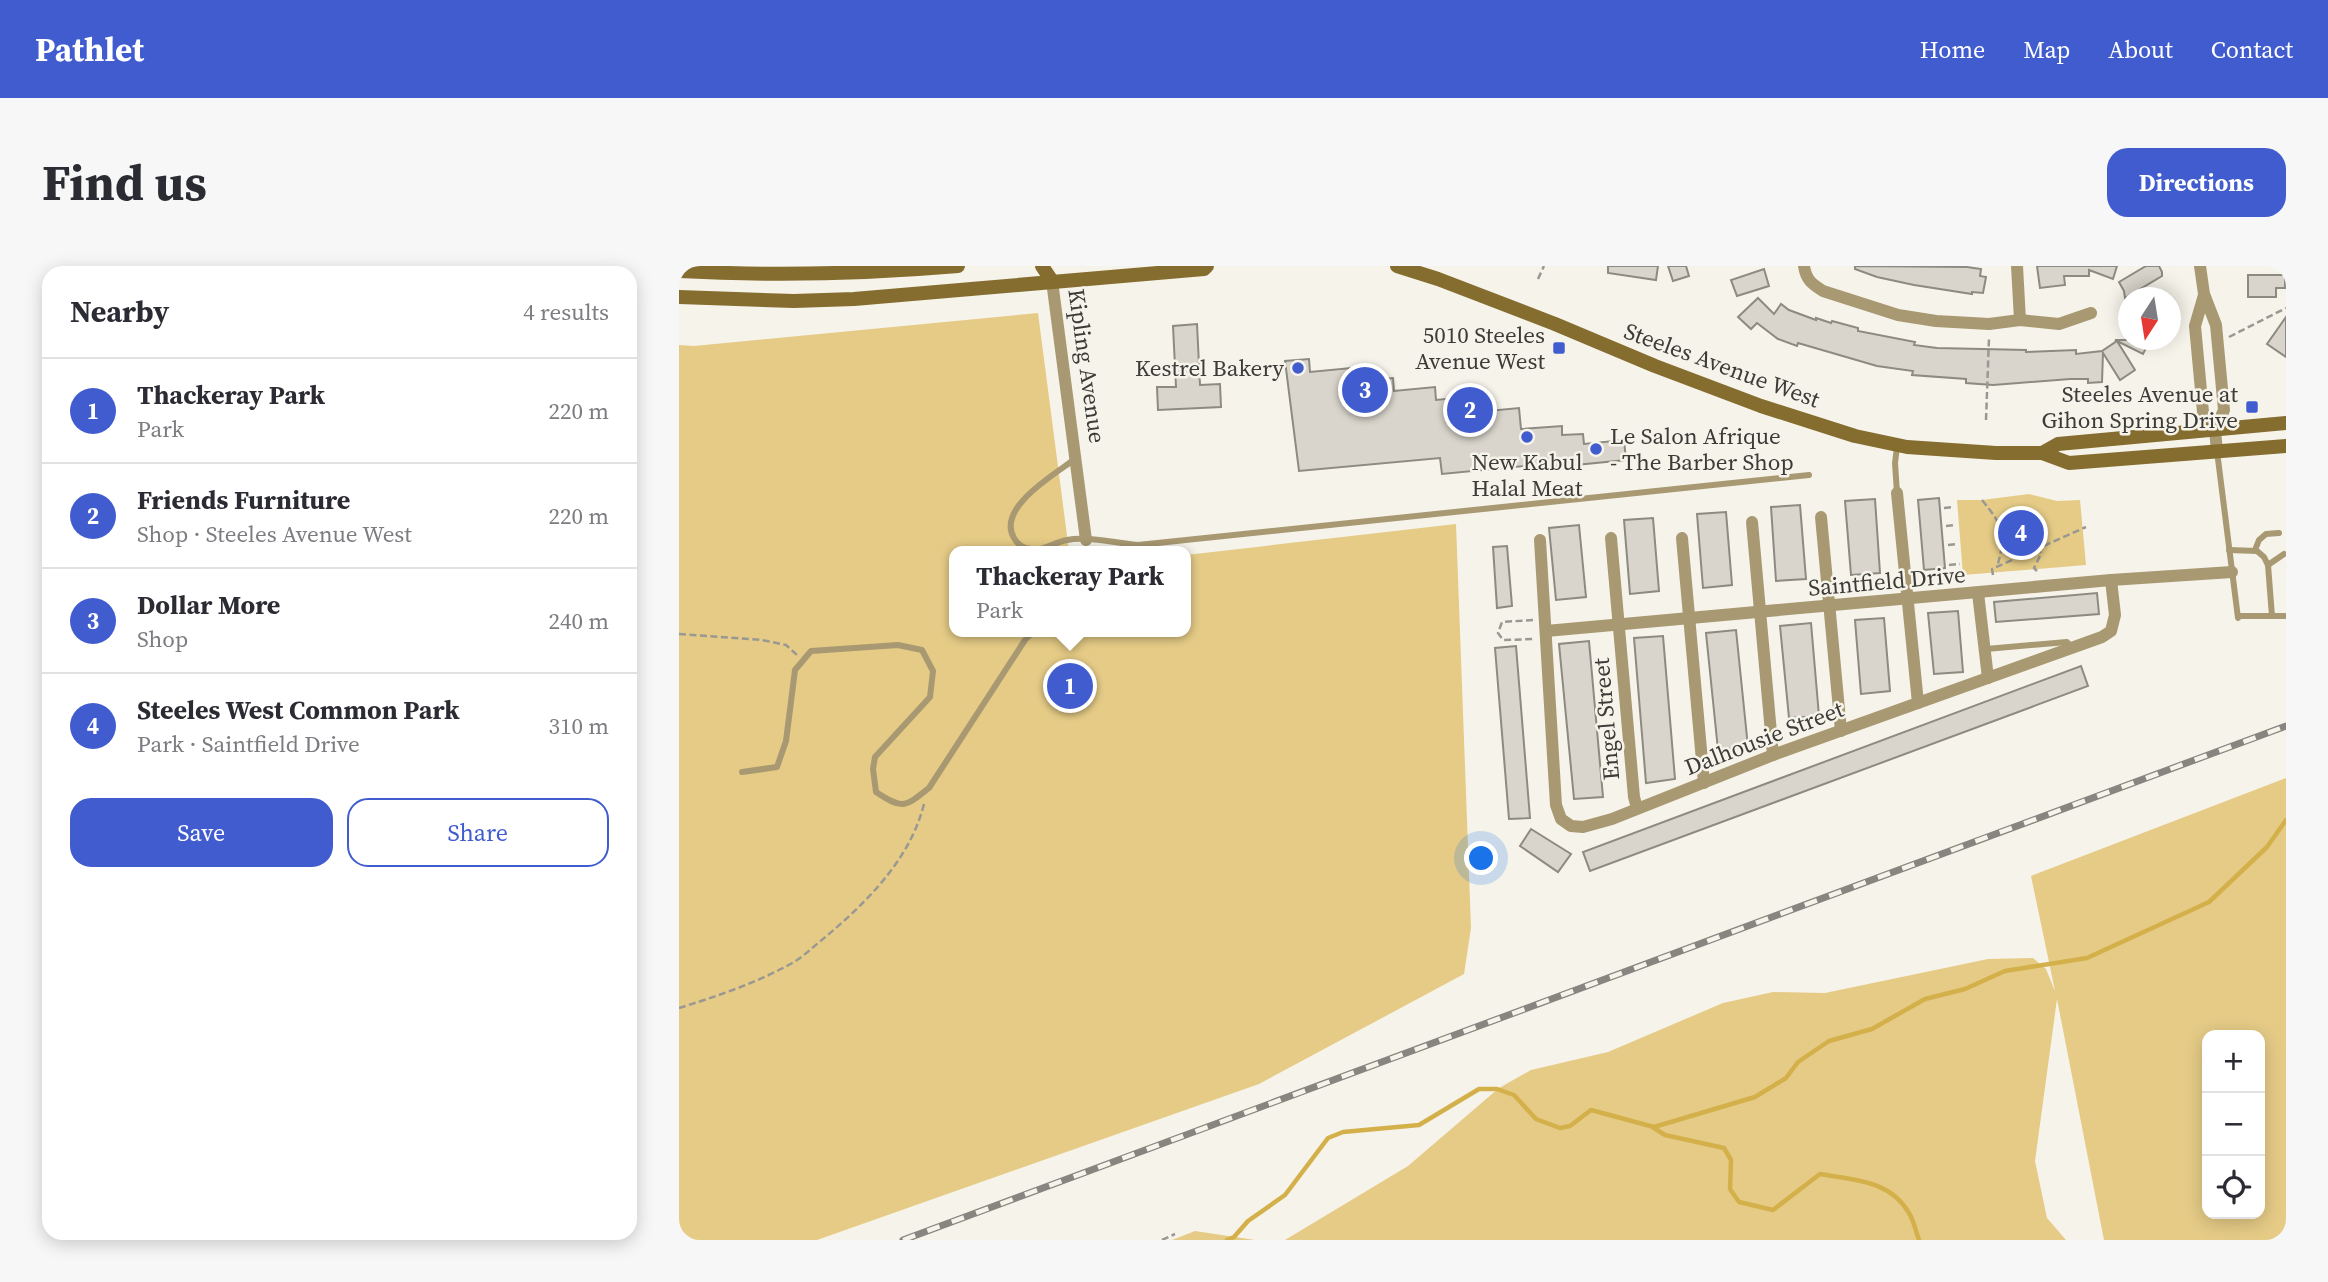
<!DOCTYPE html>
<meta charset="utf-8">
<style>
body{margin:0;font-family:"Source Serif 4",serif;background:#f7f7f7;color:#2b2b33}
.controls{position:absolute;right:21px;bottom:21px;display:grid;overflow:hidden;border-radius:14px;box-shadow:0 4px 18px #0003}
.controls button{width:63px;height:63px;display:grid;place-items:center;padding:0;border:0;border-bottom:2px solid #e1e1e2;background:#fff;color:#2b2b33;font:35px sans-serif}
.compass{position:absolute;left:1439px;top:21px;width:63px;height:63px;border-radius:50%;background:#fff;box-shadow:0 4px 18px #0003;rotate:192deg}
.you{position:absolute;left:803px;top:593px;width:24px;height:24px;margin:-18px;border:5px solid #fff;border-radius:50%;background:#1a73e8;box-shadow:0 0 0 10px #1a73e833}
.badge{display:grid;place-items:center;width:46px;height:46px;border-radius:50%;background:#405ccf;color:#fff;font-size:23px;font-weight:700}
.pin{position:absolute;translate:-50% -50%;border:4px solid #fff;box-shadow:0 2px 7px #0006}
.popup{position:absolute;left:270px;top:280px;width:242px;height:91px;box-sizing:border-box;display:grid;place-content:center;border-radius:14px;background:#fff;filter:drop-shadow(0 2px 5px #0005);font-size:23px;white-space:nowrap;color:#7c7c81}
.popup b{font-size:26px;color:#2b2b33}
.popup::after{content:'';position:absolute;left:50%;top:100%;margin-left:-14px;border:14px solid transparent;border-top-color:#fff}
.list{margin:0;padding:0;list-style:none}
h2{display:flex;justify-content:space-between;align-items:center;height:91px;margin:0;padding:0 28px;font-size:30px}
h2 small{font-size:23px;font-weight:400;color:#7c7c81}
.list li{display:grid;grid-template-columns:46px 1fr auto;gap:21px;align-items:center;box-sizing:border-box;height:105px;padding:0 28px;border-top:2px solid #e1e1e2}
.list b{display:block;font-size:26px;white-space:nowrap}
.list p{margin:0;font-size:23px;white-space:nowrap;color:#7c7c81}
.list em{font-size:23px;font-style:normal;color:#7c7c81}
.actions{display:flex;gap:14px;padding:21px 28px}
.actions a{flex:1;padding:16px 0;border:2px solid #405ccf;border-radius:21px;text-align:center;font-size:24px;color:#405ccf}
.actions .main{background:#405ccf;color:#fff}
.icon{flex:none;width:38px;height:38px;fill:none;stroke:currentColor;stroke-width:2;stroke-linecap:round;stroke-linejoin:round}
.map{position:relative;flex:none;width:1607px;height:974px;overflow:hidden;border-radius:21px}
header{display:flex;align-items:center;gap:42px;box-sizing:border-box;height:98px;padding:0 35px;background:#405ccf;color:#fff}
header strong{font-size:33px}
nav{display:flex;gap:38px;margin-inline-start:auto;font-size:24px}
.intro{display:flex;align-items:center;justify-content:space-between;box-sizing:border-box;height:168px;padding:0 42px}
h1{margin:0;font-size:49px}
.button{padding:18px 32px;border-radius:21px;background:#405ccf;color:#fff;font-size:24px;font-weight:700}
main{display:flex;gap:42px;padding:0 42px}
aside{flex:1;background:#fff;border-radius:21px;box-shadow:0 4px 18px #0003}
.map>svg:first-child{display:block}
</style>
<header>
<strong>Pathlet</strong>
<nav><a>Home</a><a>Map</a><a>About</a><a>Contact</a></nav>
</header>
<div class="intro"><h1>Find us</h1><a class="button">Directions</a></div>
<main>
<aside>
<h2>Nearby<small>4 results</small></h2>
<ul class="list">
<li><span class="badge">1</span><div><b>Thackeray Park</b><p>Park</p></div><em>220 m</em></li>
<li><span class="badge">2</span><div><b>Friends Furniture</b><p>Shop · Steeles Avenue West</p></div><em>220 m</em></li>
<li><span class="badge">3</span><div><b>Dollar More</b><p>Shop</p></div><em>240 m</em></li>
<li><span class="badge">4</span><div><b>Steeles West Common Park</b><p>Park · Saintfield Drive</p></div><em>310 m</em></li>
</ul>
<div class="actions"><a class="main">Save</a><a>Share</a></div>
</aside>
<div class="map">
<svg width="1607" height="974" viewBox="0 0 1607 974">
<rect width="100%" height="100%" fill="#f6f3ea"/>
<!-- green -->
<g fill="#e5cb86" fill-rule="evenodd">
<polygon points="359,47 390,285 276,285 276,366 506,366 507,289 777,258 792,662 785,708 580,818 138,974 0,974 0,79 15,80"/>
<polygon points="1350,228 1378,235 1401,234 1407,299 1284,309 1278,234 1303,234"/>
<path d="M 1607,512 L 1607,974 L 1425,974 L 1378,733 L 1356,895 L 1368,952 L 1387,974 L 606,974 L 729,900 L 820,822 L 852,804 L 929,786 L 1044,737 L 1094,726 L 1146,727 L 1309,693 L 1354,692 L 1367,703 L 1376,725 L 1352,610 ZM 1581,769 L 1581,948 L 1528,948 L 1528,769 Z"/>
<polygon points="516,965 576,974 493,974"/>
</g>
<g fill="none" stroke-linecap="round" stroke-linejoin="round">
<!-- stream -->
<g stroke="#d4b04b" stroke-width="4.5">
<path d="M 975,862 L 986,869 L 1045,882 L 1052,894 L 1051,923 L 1060,936 L 1094,944 L 1141,908 C 1175,914 1211,914 1230,947 C 1235,955 1237,966 1240,974"/>
<polyline points="548,974 555,971 569,955 606,929 649,872 664,866 740,859 800,823 818,823 835,829 857,853 881,862 891,860 912,844 975,861 1076,831 1107,812 1119,796 1150,775 1193,763 1246,733 1286,723 1326,705 1408,692 1530,636 1588,581 1607,554"/>
</g>
</g>
<!-- building -->
<g fill="#d9d5cc" stroke="#8d8a81" stroke-width="2">
<polygon points="929,0 979,0 977,14 929,7"/>
<polygon points="989,0 1007,0 1010,10 994,15"/>
<polygon points="1176,0 1288,1 1302,3 1301,10 1307,11 1304,27 1293,26 1293,28 1235,19 1198,11 1176,3"/>
<polygon points="1358,0 1438,0 1434,13 1410,4 1410,10 1385,10 1386,19 1361,22"/>
<polygon points="1467,0 1480,0 1483,6 1483,10 1446,32 1445,25 1440,16"/>
<polygon points="1085,3 1090,20 1058,30 1052,14"/>
<polygon points="1569,9 1606,9 1606,22 1597,22 1597,31 1569,31"/>
<polygon points="1079,32 1095,48 1102,38 1110,44 1137,54 1137,52 1152,57 1153,55 1179,62 1179,65 1236,76 1235,79 1258,82 1347,84 1347,86 1397,84 1397,88 1423,85 1438,75 1456,104 1441,114 1424,87 1423,116 1409,117 1409,113 1391,113 1314,119 1287,117 1287,113 1233,109 1234,105 1198,100 1119,77 1118,80 1099,73 1078,57 1072,63 1059,51"/>
<polygon points="1607,51 1607,91 1588,78"/>
<polygon points="518,58 521,119 541,118 542,141 479,144 478,121 497,121 494,60"/>
<polygon points="1436,74 1471,74 1464,88"/>
<polygon points="630,93 631,106 672,102 673,116 714,112 715,125 756,121 757,134 798,130 799,146 840,142 842,163 883,160 883,169 904,168 905,178 945,174 947,194 845,204 845,200 763,208 761,192 620,205 606,95"/>
<polygon points="1260,232 1266,302 1245,304 1239,234"/>
<polygon points="1196,233 1201,307 1172,309 1166,235"/>
<polygon points="1121,239 1127,313 1097,315 1092,241"/>
<polygon points="1047,246 1053,319 1024,322 1018,248"/>
<polygon points="974,252 980,325 951,328 945,254"/>
<polygon points="900,259 907,331 877,334 870,262"/>
<polygon points="828,280 833,340 818,342 814,281"/>
<polygon points="1418,327 1420,348 1317,356 1315,336"/>
<polygon points="1279,345 1284,406 1255,408 1249,347"/>
<polygon points="1205,352 1211,425 1182,428 1176,354"/>
<polygon points="1132,357 1140,450 1110,452 1101,360"/>
<polygon points="1057,364 1069,481 1039,484 1027,367"/>
<polygon points="984,370 996,513 967,517 955,372"/>
<polygon points="910,375 924,531 895,533 880,378"/>
<polygon points="837,380 851,552 830,553 816,382"/>
<polygon points="1402,400 1409,420 911,605 904,586"/>
<polygon points="852,563 892,588 879,606 841,580"/>
</g>
<g fill="none" stroke-linecap="round" stroke-linejoin="round">
<!-- path -->
<g stroke="#9a9892" stroke-width="2.5" stroke-dasharray="7 3.5" stroke-linecap="butt">
<polyline points="859,13 865,0"/>
<polyline points="1550,71 1607,42"/>
<polyline points="1307,154 1310,72"/>
<path d="M 1303,234 C 1324,260 1328,267 1318,301"/>
<polyline points="1265,242 1275,241"/>
<polyline points="1267,260 1277,259"/>
<polyline points="1269,279 1279,278"/>
<polyline points="1270,299 1281,298"/>
<polyline points="1358,305 1355,302 1362,288 1360,283"/>
<polyline points="1314,309 1313,303 1407,261"/>
<polyline points="854,354 823,356 819,367 824,374 856,373"/>
<polyline points="0,368 83,374 107,379 118,389"/>
<path d="M 0,742 C 39,730 80,716 115,696 C 125,690 134,681 144,673 C 187,637 231,594 245,538"/>
<polyline points="483,974 496,968"/>
</g>
<!-- lane -->
<g stroke="#a89972" stroke-width="6">
<polyline points="1218,181 1216,197 1218,227"/>
<polyline points="1538,185 1559,352"/>
<path d="M 396,193 C 376,208 317,242 335,272 C 338,278 345,283 352,283 C 366,285 375,276 388,274 C 407,270 439,277 459,279 L 1130,209"/>
<polyline points="1550,284 1578,285 1585,291 1589,299 1593,350"/>
<polyline points="1576,284 1580,274 1587,268 1600,267"/>
<polyline points="1589,299 1605,288"/>
<polyline points="1559,350 1607,350"/>
<polyline points="1307,383 1388,376 1393,381"/>
<path d="M 63,506 L 98,501 L 107,475 L 116,404 L 132,385 L 219,379 L 243,384 L 254,405 L 251,431 L 196,491 L 194,503 L 197,526 C 224,544 226,541 250,522 L 346,374 L 354,366"/>
</g>
<!-- street -->
<g stroke="#a89972" stroke-width="12">
<path d="M 1125,0 C 1127,14 1133,18 1144,25 L 1219,49 L 1257,55 L 1310,58 L 1341,54 L 1380,58 L 1412,47"/>
<polyline points="1338,0 1341,54"/>
<polyline points="1521,0 1525,28 1537,59 1545,144 1536,164 1538,185"/>
<polyline points="373,15 407,274"/>
<polyline points="1525,29 1516,60 1524,146 1536,164"/>
<polyline points="1218,227 1239,437"/>
<polyline points="1142,251 1162,465"/>
<polyline points="1073,256 1094,489"/>
<polyline points="932,272 955,531 958,542"/>
<polyline points="1003,272 1025,517"/>
<polyline points="861,274 877,539 882,553 892,560 904,561 933,553 1094,489 1423,371 1432,365 1436,349 1432,314"/>
<polyline points="1299,327 1309,412"/>
<polyline points="867,365 1432,314 1553,306"/>
</g>
<!-- secondary -->
<g stroke="#846d2f" stroke-width="14">
<polyline points="363,0 373,15"/>
<polyline points="718,0 759,13 876,58 976,100 1082,140 1176,170 1228,181 1317,187 1363,187 1390,197 1607,180"/>
<path d="M 0,5 C 93,10 186,8 279,0"/>
<polyline points="0,31 115,35 175,33 525,3 528,0"/>
<polyline points="1363,187 1379,178 1607,157"/>
</g>
<defs>
<polyline id="rail" points="224,974 1607,460"/>
</defs>
<!-- rail casing -->
<use href="#rail" stroke="#86857f" stroke-width="7"/>
<!-- rail -->
<use href="#rail" stroke="#f6f3ea" stroke-width="4.5" stroke-dasharray="13" stroke-linecap="butt"/>
</g>
<!-- markers -->
<g fill="#405ccf" stroke="#f6f3ea" stroke-width="2.5">
<rect x="873" y="75" width="14" height="14" rx="3.5"/>
<circle cx="619" cy="102" r="7"/>
<rect x="1566" y="134" width="14" height="14" rx="3.5"/>
<circle cx="848" cy="171" r="7"/>
<circle cx="917" cy="183" r="7"/>
</g>
<g text-anchor="middle" dominant-baseline="central" stroke-width="5" stroke-linejoin="round" paint-order="stroke">
<!-- poi labels -->
<g font-size="23" fill="#3c3b38" stroke="#f6f3ea" text-anchor="end">
<text x="866" y="69">5010 Steeles<tspan x="866" dy="26">Avenue West</tspan></text>
<text x="605" y="102">Kestrel Bakery</text>
<text x="1559" y="128">Steeles Avenue at<tspan x="1559" dy="26">Gihon Spring Drive</tspan></text>
<text x="931" y="170" text-anchor="start">Le Salon Afrique<tspan x="931" dy="26">- The Barber Shop</tspan></text>
<text x="848" y="196" text-anchor="middle">New Kabul<tspan x="848" dy="26">Halal Meat</tspan></text>
</g>
<!-- street labels -->
<g font-size="23" fill="#3c3b38" stroke="#f6f3ea">
<text transform="translate(1043 99) rotate(20)">Steeles Avenue West</text>
<text transform="translate(408 100) rotate(82)">Kipling Avenue</text>
<text transform="translate(1208 315) rotate(-5)">Saintfield Drive</text>
<text transform="translate(927 453) rotate(-95)">Engel Street</text>
<text transform="translate(1085 472) rotate(-21)">Dalhousie Street</text>
</g>
</g>
</svg>
<div class="controls">
<button>+</button>
<button>−</button>
<button><svg class="icon" aria-label="locate" viewBox="0 0 24 24"><circle cx="12" cy="12" r="6"/><path d="M12 2v4M12 18v4M2 12h4M18 12h4"/></svg></button>
</div>
<svg class="compass" viewBox="-18 -18 36 36"><path d="M0-13l5 13h-10z" fill="#e53935"/><path d="M0 13l5-13h-10z" fill="#7c7c81"/></svg>
<div class="you"></div>
<div class="pin badge" style="left:391px;top:420px">1</div>
<div class="popup"><b>Thackeray Park</b>Park</div>
<div class="pin badge" style="left:791px;top:144px">2</div>
<div class="pin badge" style="left:686px;top:124px">3</div>
<div class="pin badge" style="left:1342px;top:267px">4</div>
</div>
</main>
